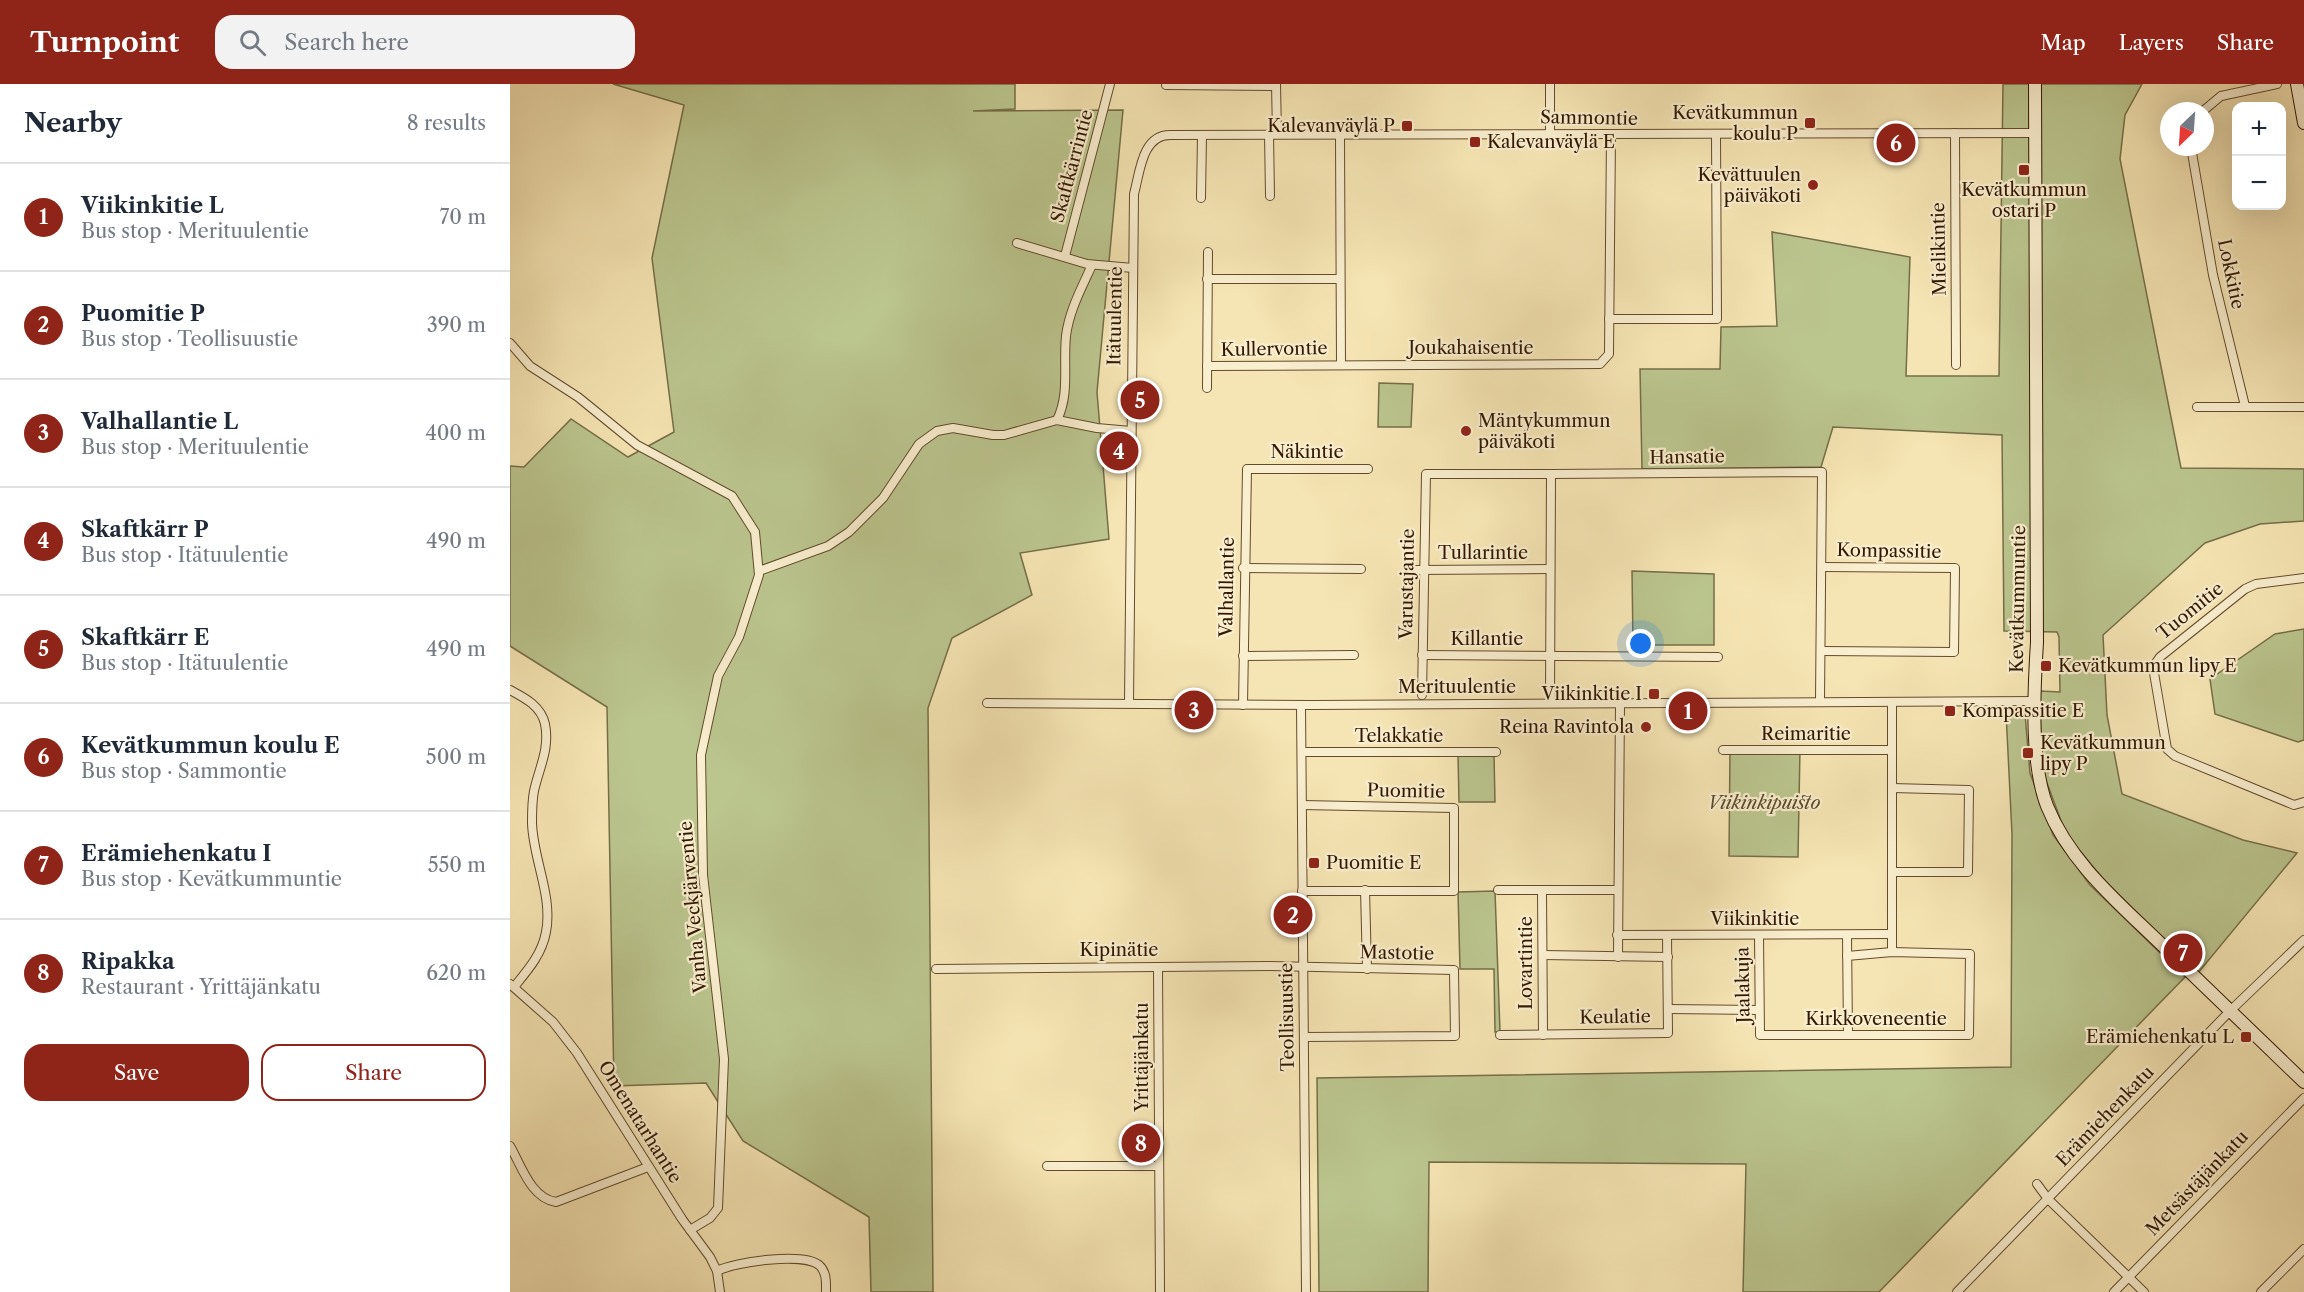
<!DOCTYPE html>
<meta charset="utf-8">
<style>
body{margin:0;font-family:"Libre Caslon Text",serif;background:#f2f2f3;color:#1f2937}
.controls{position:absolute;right:18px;top:18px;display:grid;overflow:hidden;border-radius:12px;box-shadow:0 6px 24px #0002}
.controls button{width:54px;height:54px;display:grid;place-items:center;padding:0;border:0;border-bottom:2px solid #e0e1e3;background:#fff;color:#1f2937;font:30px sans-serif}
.compass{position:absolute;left:1650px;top:18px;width:54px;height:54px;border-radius:50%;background:#fff;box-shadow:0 6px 24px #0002;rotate:205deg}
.you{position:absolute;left:1131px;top:560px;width:21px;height:21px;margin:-15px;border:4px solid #fff;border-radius:50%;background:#1a73e8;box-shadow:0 0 0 9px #1a73e833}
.badge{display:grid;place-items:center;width:39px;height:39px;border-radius:50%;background:#8f2418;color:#fff;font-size:20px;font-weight:700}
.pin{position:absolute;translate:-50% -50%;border:3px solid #fff;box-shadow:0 2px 6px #0006}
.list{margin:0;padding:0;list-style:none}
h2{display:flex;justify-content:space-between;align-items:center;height:78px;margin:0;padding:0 24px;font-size:26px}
h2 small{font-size:20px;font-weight:400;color:#747a83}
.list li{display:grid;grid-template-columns:39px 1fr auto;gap:18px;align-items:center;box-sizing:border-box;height:108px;padding:0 24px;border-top:2px solid #e0e1e3}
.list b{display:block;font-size:22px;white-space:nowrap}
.list p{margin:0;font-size:20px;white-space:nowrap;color:#747a83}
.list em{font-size:20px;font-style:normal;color:#747a83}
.actions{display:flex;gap:12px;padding:18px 24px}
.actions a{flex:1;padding:14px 0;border:2px solid #8f2418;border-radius:18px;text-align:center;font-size:21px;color:#8f2418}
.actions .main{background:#8f2418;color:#fff}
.icon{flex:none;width:33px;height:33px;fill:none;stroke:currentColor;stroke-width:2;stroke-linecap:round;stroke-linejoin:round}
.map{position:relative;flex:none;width:1794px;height:1208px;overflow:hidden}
header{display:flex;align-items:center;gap:36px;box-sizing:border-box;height:84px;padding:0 30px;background:#8f2418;color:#fff}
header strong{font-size:28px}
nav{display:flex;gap:33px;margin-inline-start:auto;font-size:21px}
.search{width:420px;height:54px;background:#f2f2f3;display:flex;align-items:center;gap:15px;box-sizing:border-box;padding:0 21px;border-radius:18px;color:#747a83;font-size:22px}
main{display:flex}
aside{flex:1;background:#fff}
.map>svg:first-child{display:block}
</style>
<header>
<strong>Turnpoint</strong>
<div class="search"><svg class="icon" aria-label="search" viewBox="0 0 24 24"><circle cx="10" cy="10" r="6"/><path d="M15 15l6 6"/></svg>Search here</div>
<nav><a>Map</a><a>Layers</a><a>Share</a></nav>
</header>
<main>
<aside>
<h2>Nearby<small>8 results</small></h2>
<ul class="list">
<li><span class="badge">1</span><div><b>Viikinkitie L</b><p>Bus stop · Merituulentie</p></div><em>70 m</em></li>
<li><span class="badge">2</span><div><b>Puomitie P</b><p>Bus stop · Teollisuustie</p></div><em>390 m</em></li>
<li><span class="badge">3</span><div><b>Valhallantie L</b><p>Bus stop · Merituulentie</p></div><em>400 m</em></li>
<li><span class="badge">4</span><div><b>Skaftkärr P</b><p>Bus stop · Itätuulentie</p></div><em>490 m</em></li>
<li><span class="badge">5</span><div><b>Skaftkärr E</b><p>Bus stop · Itätuulentie</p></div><em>490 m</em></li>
<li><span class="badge">6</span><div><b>Kevätkummun koulu E</b><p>Bus stop · Sammontie</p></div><em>500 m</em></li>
<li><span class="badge">7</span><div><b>Erämiehenkatu I</b><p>Bus stop · Kevätkummuntie</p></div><em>550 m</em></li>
<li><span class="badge">8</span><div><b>Ripakka</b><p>Restaurant · Yrittäjänkatu</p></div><em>620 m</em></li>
</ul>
<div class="actions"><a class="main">Save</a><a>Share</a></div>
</aside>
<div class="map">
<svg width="1794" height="1208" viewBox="0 0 1794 1208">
<rect width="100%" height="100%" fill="#f6e5b4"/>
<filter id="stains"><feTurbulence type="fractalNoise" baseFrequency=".00333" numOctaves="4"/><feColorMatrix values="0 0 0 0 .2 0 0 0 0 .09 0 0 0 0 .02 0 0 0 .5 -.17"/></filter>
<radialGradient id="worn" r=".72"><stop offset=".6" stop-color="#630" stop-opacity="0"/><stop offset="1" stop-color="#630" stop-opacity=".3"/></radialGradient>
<!-- green -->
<g fill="#bbc58e" stroke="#766e47" stroke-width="1.5">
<polygon points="103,0 505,0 505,25 463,27 613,26 587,308 599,455 510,469 522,511 442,554 418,624 423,1208 361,1208 359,1133 233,1057 196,999 104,1002 97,623 0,562 0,382 14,383 61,335 118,373 164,348 142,174 174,21"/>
<polygon points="1493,0 1632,0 1615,31 1610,75 1671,384 1794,385 1794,437 1750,440 1695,459 1593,551 1597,631 1612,710 1733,756 1787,769 1688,889 1594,796 1556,750 1531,683 1530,607 1550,608 1549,553 1547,548 1494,547 1492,351 1323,343 1311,383 1132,385 1130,285 1210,285 1211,243 1267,242 1262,148 1400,173 1396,292 1489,292"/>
<polygon points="869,299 903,300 901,343 868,343"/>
<polygon points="1122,487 1204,490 1204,561 1123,561"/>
<polygon points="1794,545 1794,656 1788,658 1705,630 1700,595 1765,550"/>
<polygon points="1496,628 1515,630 1520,689 1543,751 1580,801 1675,893 1369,1208 1233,1208 1236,1080 919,1078 918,1208 809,1208 807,994 1501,983 1502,750"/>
<polygon points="1290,664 1288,773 1219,772 1220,666"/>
<polygon points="948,671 984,671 985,718 949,718"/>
<polygon points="985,807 990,948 985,948 984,885 950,885 948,808"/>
</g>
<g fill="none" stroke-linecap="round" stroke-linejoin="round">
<defs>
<g id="street">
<polyline points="766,0 767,50"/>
<polyline points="1040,0 1040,50"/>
<polyline points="656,1 766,2"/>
<polyline points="1693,27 1711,12 1767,0"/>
<polyline points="1445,49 1446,281"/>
<polyline points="759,50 760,112"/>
<polyline points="830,51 831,281"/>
<polyline points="1681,63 1703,191 1735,322"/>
<polyline points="691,114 692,51"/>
<polyline points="507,159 577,180 623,184"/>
<polyline points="555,172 600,0"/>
<polyline points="697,195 830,195"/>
<polyline points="1099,235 1207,235 1206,51"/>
<polyline points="0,259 20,282 68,313 127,361 222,412 245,448 249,491 229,553 208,592 191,671 193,791 214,975 208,1124 200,1134 180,1146"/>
<polyline points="697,282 1090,280 1099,270 1101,51"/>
<polyline points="697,304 698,168"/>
<polyline points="1687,323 1794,323"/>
<path d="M 547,336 C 560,310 553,281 556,252 C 559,227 572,203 582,181"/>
<polyline points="733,484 851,485"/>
<polyline points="905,486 1040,485"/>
<polyline points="249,487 318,462 339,448 373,414 409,360 427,347 443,344 483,351 494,351 547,336 587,344 621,347"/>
<polyline points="1794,494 1746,500 1735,505 1650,573 1645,580 1644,589 1657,665 1665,672 1784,721 1794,718"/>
<polyline points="1311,567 1444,568 1445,484 1312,483"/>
<polyline points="912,571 1208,573"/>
<polyline points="733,572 844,571"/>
<path d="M 0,606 C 15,614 31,622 35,640 C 40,665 29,684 24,707 C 22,717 22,729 22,739 C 23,775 43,812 36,848 C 32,870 18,886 4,903"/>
<polyline points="912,611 916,390 1041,390"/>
<polyline points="477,619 802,621 1525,617"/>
<path d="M 619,619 L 624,110 C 630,88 632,51 660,51 L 1525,49"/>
<polyline points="1040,619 1041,390 1312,388 1310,617"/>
<polyline points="733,621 737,385 858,385"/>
<polyline points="791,621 796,1208"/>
<polyline points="1213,666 1380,666"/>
<polyline points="792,668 986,668"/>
<polyline points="1382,788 1458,788 1459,706 1382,704"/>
<polyline points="855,806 857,885"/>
<polyline points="988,806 1107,806"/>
<polyline points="792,807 944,807 944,724 792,721"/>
<polyline points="1032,807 1033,951"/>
<polyline points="1107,851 1382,850"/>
<polyline points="1337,851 1338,951"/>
<polyline points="1249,852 1250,951 1459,951 1460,870 1382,868 1337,872"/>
<polyline points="1382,868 1382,618"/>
<polyline points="1033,871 1158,873"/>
<polyline points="1108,873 1110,620"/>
<polyline points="648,883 650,1208"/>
<polyline points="426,885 759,882 944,886 945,952 794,953"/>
<polyline points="0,900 43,938 67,969 172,1135 200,1173 207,1187 210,1208"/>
<polyline points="1158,925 1249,926"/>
<polyline points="990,951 1158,949 1157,851"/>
<path d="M 0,1062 C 12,1083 21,1114 46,1118 L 138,1083"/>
<polyline points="537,1082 648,1082"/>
<polyline points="1527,1100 1538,1115 1634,1208"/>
<path d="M 207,1187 C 225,1178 293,1168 309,1181 C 317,1188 316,1199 316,1208"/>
<polyline points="1447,1208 1720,927 1794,856"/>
<polyline points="1604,1208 1794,1014"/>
<polyline points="1751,1208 1794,1165"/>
</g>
<g id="secondary">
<path d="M 1525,0 L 1527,558 C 1524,605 1520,678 1537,722 C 1560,779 1609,819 1653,862 C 1700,907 1747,953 1794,998"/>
<polyline points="1787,0 1794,39"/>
</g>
</defs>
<!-- street casing -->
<use href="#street" stroke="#634b2d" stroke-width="10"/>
<!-- secondary casing -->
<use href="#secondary" stroke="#321800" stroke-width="14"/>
<!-- street -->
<use href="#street" stroke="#f9eece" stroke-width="8"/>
<!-- secondary -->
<use href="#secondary" stroke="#f9eece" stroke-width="12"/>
</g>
<!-- markers -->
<g fill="#8f2418" stroke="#f9eece" stroke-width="2">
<rect x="1294" y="33" width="12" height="12" rx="3"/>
<rect x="891" y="36" width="12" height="12" rx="3"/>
<rect x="959" y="52" width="12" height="12" rx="3"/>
<rect x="1508" y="80" width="12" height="12" rx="3"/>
<circle cx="1303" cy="101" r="6"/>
<circle cx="956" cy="347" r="6"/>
<rect x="1530" y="576" width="12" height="12" rx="3"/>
<rect x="1138" y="604" width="12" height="12" rx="3"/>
<rect x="1434" y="621" width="12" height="12" rx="3"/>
<circle cx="1136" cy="643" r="6"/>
<rect x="1512" y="663" width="12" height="12" rx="3"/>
<rect x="798" y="773" width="12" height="12" rx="3"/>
<rect x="1730" y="947" width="12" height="12" rx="3"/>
</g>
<g text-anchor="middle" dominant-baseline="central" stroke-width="4.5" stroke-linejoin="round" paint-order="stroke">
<!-- poi labels -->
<g font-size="18" fill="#321800" stroke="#f9eece" text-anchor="end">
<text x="1288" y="29">Kevätkummun<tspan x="1288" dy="21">koulu P</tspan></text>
<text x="885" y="42">Kalevanväylä P</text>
<text x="977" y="58" text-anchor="start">Kalevanväylä E</text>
<text x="1291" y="91">Kevättuulen<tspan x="1291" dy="21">päiväkoti</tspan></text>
<text x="1514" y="106" text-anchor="middle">Kevätkummun<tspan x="1514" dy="21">ostari P</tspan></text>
<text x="968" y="337" text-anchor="start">Mäntykummun<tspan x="968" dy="21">päiväkoti</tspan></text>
<text x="1548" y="582" text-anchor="start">Kevätkummun lipy E</text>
<text x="1132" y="610">Viikinkitie I</text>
<text x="1452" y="627" text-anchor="start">Kompassitie E</text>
<text x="1124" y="643">Reina Ravintola</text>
<text x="1530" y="659" text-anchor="start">Kevätkummun<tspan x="1530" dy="21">lipy P</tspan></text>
<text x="816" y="779" text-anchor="start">Puomitie E</text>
<text x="1724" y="953">Erämiehenkatu L</text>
</g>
<!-- street labels -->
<g font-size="18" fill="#321800" stroke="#f9eece">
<text transform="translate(1079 34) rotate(1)">Sammontie</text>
<text transform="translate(562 82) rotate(-75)">Skaftkärrintie</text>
<text transform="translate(1429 165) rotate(-91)">Mielikintie</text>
<text transform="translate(1721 190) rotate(78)">Lokkitie</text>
<text transform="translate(605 232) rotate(-89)">Itätuulentie</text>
<text x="961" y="264">Joukahaisentie</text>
<text transform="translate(764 265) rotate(-1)">Kullervontie</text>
<text x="797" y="368">Näkintie</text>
<text transform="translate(1177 373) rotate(-1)">Hansatie</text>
<text transform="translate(1379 467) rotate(1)">Kompassitie</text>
<text x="973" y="469">Tullarintie</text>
<text transform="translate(897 500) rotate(-89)">Varustajantie</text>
<text transform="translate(717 503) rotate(-89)">Valhallantie</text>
<text transform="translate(1508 515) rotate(-89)">Kevätkummuntie</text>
<text transform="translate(1680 527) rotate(-39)">Tuomitie</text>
<text x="977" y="555">Killantie</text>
<text x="947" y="603">Merituulentie</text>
<text x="1296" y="650">Reimaritie</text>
<text x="889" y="652">Telakkatie</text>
<text transform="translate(896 707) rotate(1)">Puomitie</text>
<text transform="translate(183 823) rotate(-95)">Vanha Veckjärventie</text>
<text x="1245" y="835">Viikinkitie</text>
<text x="609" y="866">Kipinätie</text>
<text transform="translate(887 869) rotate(1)">Mastotie</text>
<text transform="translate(1016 879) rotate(-90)">Lovartintie</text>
<text transform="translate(1233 901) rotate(-91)">Jaalakuja</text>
<text transform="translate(777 933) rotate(-91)">Teollisuustie</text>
<text transform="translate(1105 933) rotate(-1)">Keulatie</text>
<text x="1366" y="935">Kirkkoveneentie</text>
<text transform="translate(632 973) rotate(-90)">Yrittäjänkatu</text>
<text transform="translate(1595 1032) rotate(-46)">Erämiehenkatu</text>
<text transform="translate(130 1038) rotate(58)">Omenatarhantie</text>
<text transform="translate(1687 1099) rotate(-46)">Metsästäjänkatu</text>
</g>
<!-- park labels -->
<g font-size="18" font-style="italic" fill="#5b4c2b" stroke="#f9eece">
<text x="1254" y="719">Viikinkipuisto</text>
</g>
</g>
<rect width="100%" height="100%" filter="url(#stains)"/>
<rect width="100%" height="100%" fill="url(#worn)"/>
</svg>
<div class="controls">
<button>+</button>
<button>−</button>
</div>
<svg class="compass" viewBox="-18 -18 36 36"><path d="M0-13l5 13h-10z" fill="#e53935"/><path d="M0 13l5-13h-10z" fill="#747a83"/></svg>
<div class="you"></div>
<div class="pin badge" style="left:1178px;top:627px">1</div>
<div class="pin badge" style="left:783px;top:831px">2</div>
<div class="pin badge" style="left:684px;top:626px">3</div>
<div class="pin badge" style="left:609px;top:367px">4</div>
<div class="pin badge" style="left:630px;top:316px">5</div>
<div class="pin badge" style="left:1386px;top:59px">6</div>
<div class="pin badge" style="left:1673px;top:869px">7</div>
<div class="pin badge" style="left:631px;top:1059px">8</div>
</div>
</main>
